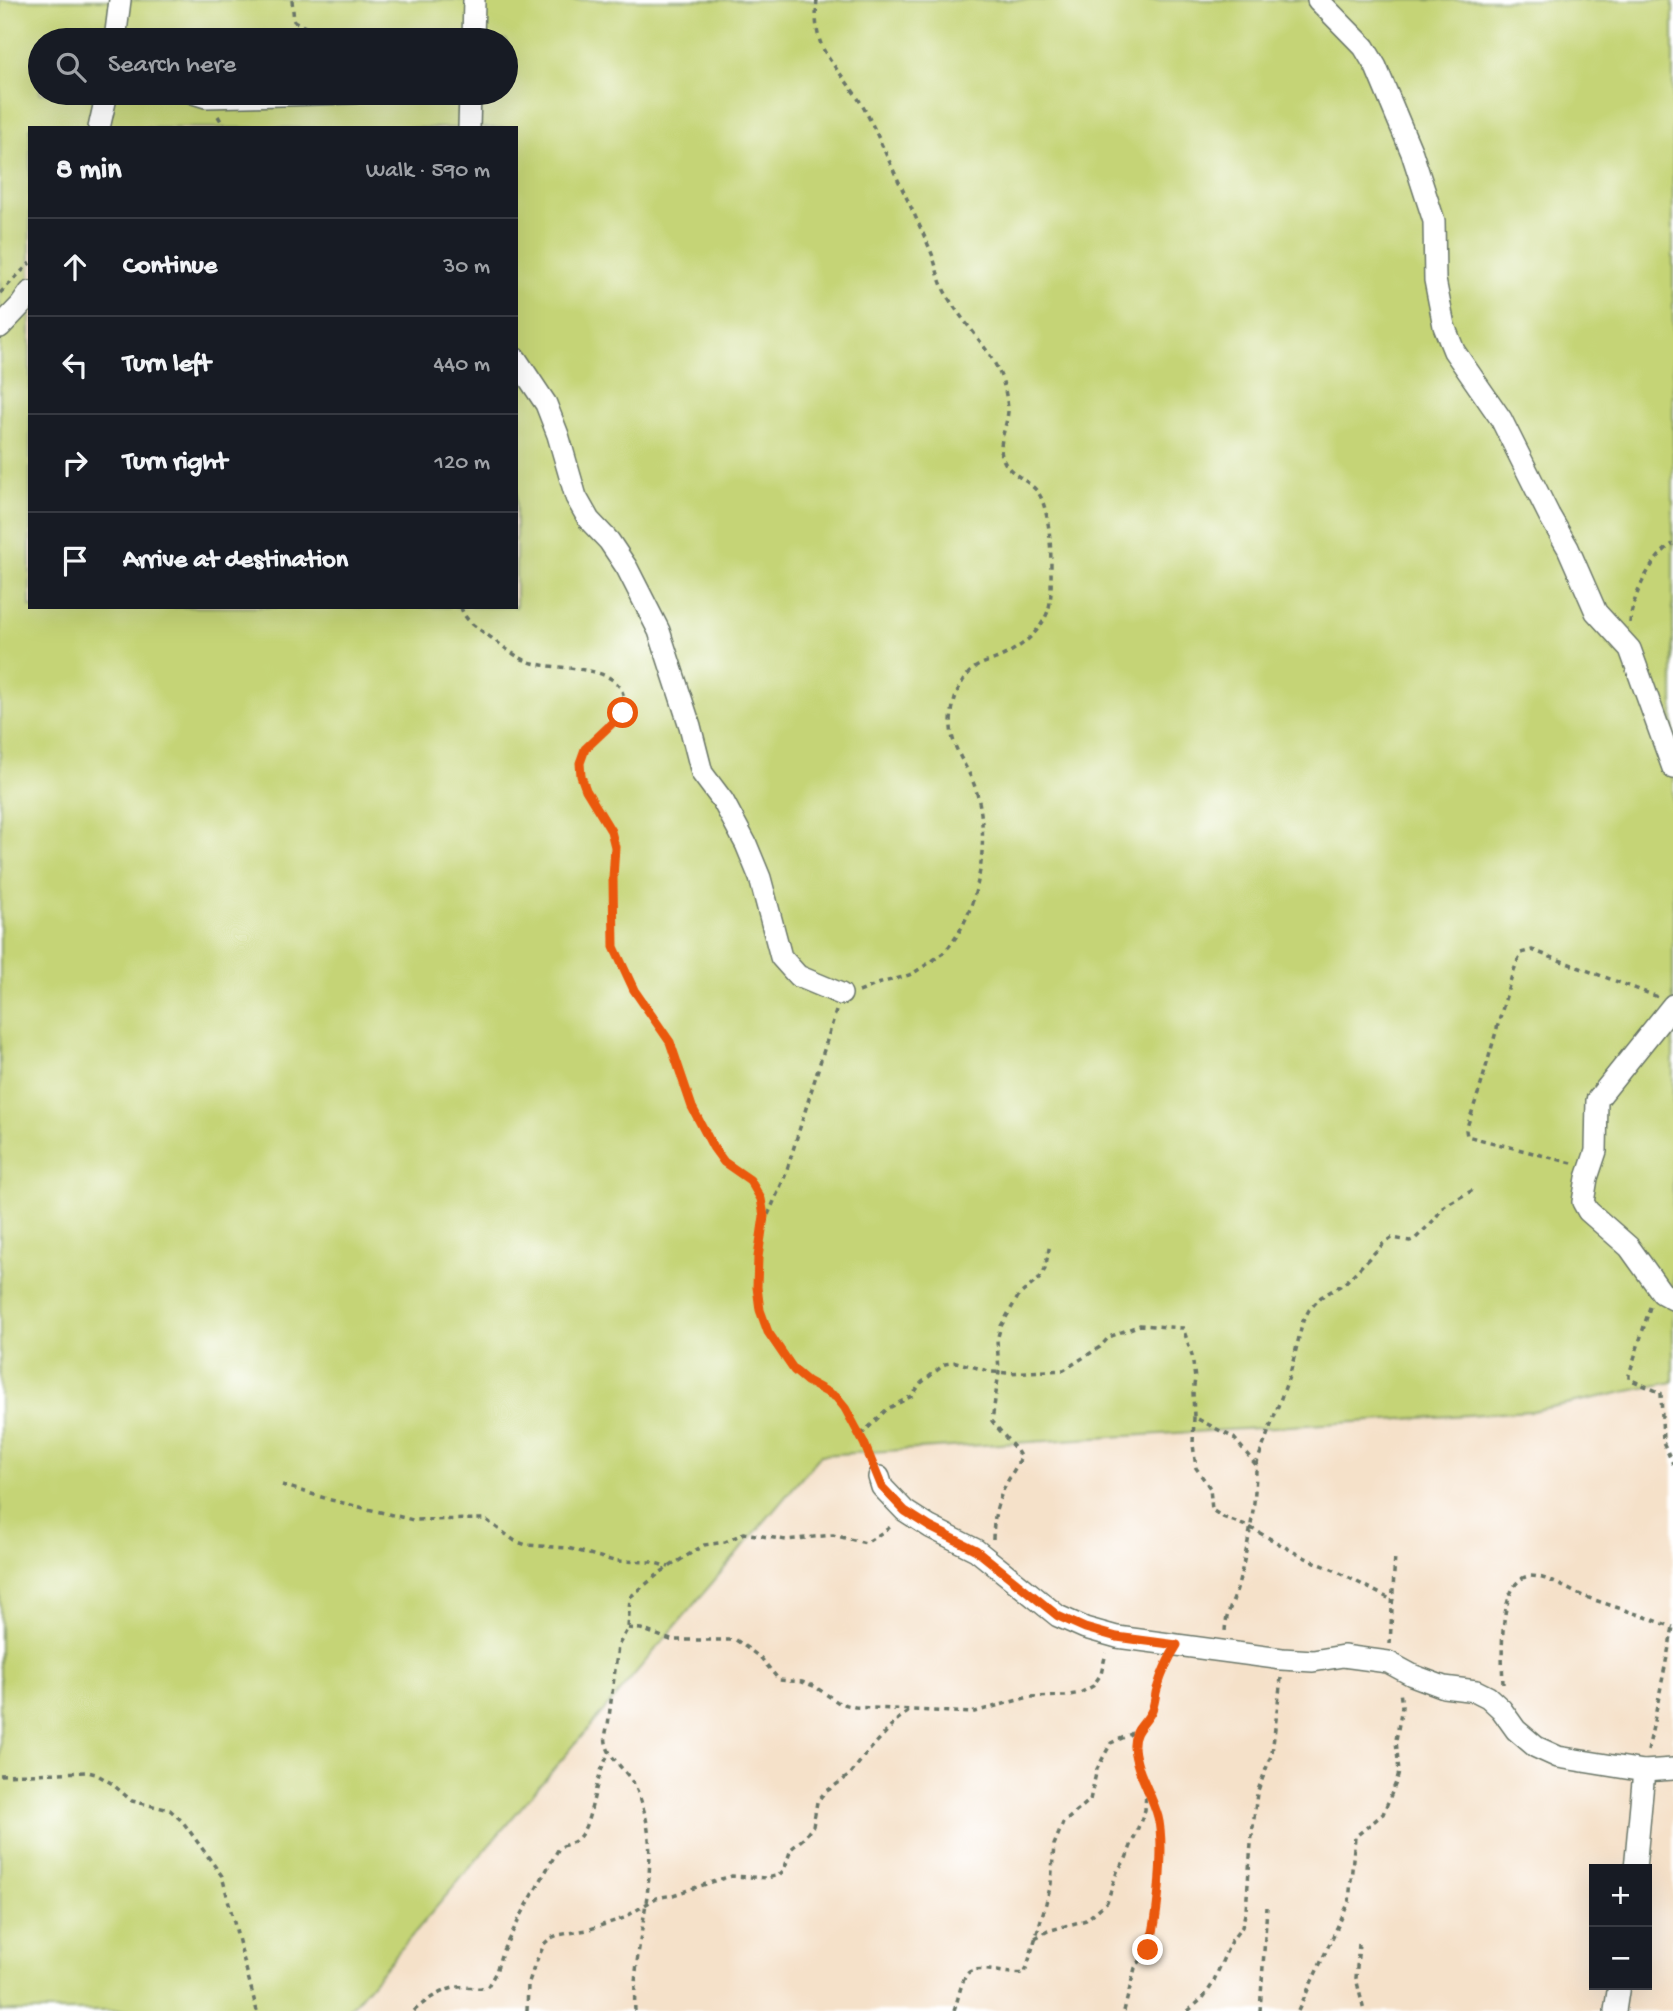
<!DOCTYPE html>
<meta charset="utf-8">
<style>
body{margin:0;font-family:"Gochi Hand",sans-serif;background:#20242c;color:#f1f3f6}
.controls{position:absolute;right:21px;bottom:21px;display:grid;overflow:hidden;border-radius:0px;box-shadow:0 7px 28px #0002}
.controls button{width:63px;height:63px;display:grid;place-items:center;padding:0;border:0;border-bottom:2px solid #363941;background:#171b24;color:#f1f3f6;font:35px sans-serif}
.stop{position:absolute;width:21px;height:21px;margin:-16px;border:5px solid #ea580c;border-radius:50%;background:#fff}
.stop.end{background:#ea580c;border-color:#fff;box-shadow:0 2px 7px #0008}
.list{margin:0;padding:0;list-style:none}
h2{display:flex;justify-content:space-between;align-items:center;height:91px;margin:0;padding:0 28px;font-size:30px}
h2 small{font-size:23px;font-weight:400;color:#9ea1a6}
.list li{display:grid;grid-template-columns:46px 1fr auto;gap:21px;align-items:center;box-sizing:border-box;height:98px;padding:0 28px;border-top:2px solid #363941}
.list b{display:block;font-size:26px;white-space:nowrap}
.list em{font-size:23px;font-style:normal;color:#9ea1a6}
.icon{flex:none;width:38px;height:38px;fill:none;stroke:currentColor;stroke-width:2;stroke-linecap:round;stroke-linejoin:round}
.map{position:relative;flex:none;width:1673px;height:2011px;overflow:hidden}
.search{position:absolute;background:#171b24;box-shadow:0 7px 28px #0002;left:28px;top:28px;width:490px;height:77px;display:flex;align-items:center;gap:18px;box-sizing:border-box;padding:0 24px;border-radius:38px;color:#9ea1a6;font-size:26px}
.panel{position:absolute;background:#171b24;box-shadow:0 7px 28px #0002;left:28px;top:126px;width:490px;height:483px;border-radius:0px}
.map>svg:first-child{display:block}
</style>
<div class="map">
<svg width="1673" height="2011" viewBox="0 0 1673 2011">
<rect width="100%" height="100%" fill="#fff"/>
<filter id="ink" filterUnits="userSpaceOnUse"><feTurbulence type="fractalNoise" baseFrequency=".0143" numOctaves="2"/><feDisplacementMap in="SourceGraphic" scale="14" xChannelSelector="R" yChannelSelector="G"/><feConvolveMatrix kernelMatrix="1 2 1 2 8 2 1 2 1" color-interpolation-filters="sRGB"/></filter>
<filter id="wash" filterUnits="userSpaceOnUse"><feTurbulence type="fractalNoise" baseFrequency=".00686" numOctaves="4" result="noise"/><feDisplacementMap in="SourceGraphic" scale="28" xChannelSelector="R" yChannelSelector="G"/><feGaussianBlur stdDeviation="1.57" result="paint"/><feColorMatrix in="noise" values="0 0 0 0 0 0 0 0 0 0 0 0 0 0 0 0 0 1.4 0 .05"/><feComposite in="paint" operator="in"/></filter>
<g filter="url(#wash)">
<rect width="100%" height="100%" fill="#f5e1c9"/>
<!-- green -->
<path fill="#c5d476" stroke="#728855" stroke-width="2" fill-rule="evenodd" d="M 0,0 L 1673,0 L 1673,1382 L 1532,1411 L 821,1455 L 348,2011 L 0,2011 ZM 40,40 L 506,40 L 506,93 L 40,93 ZM 30,128 L 516,128 L 516,607 L 30,607 Z"/>
</g>
<g filter="url(#ink)">
<g fill="none" stroke-linecap="round" stroke-linejoin="round">
<defs>
<g id="minor">
<polyline points="1318,0 1364,47 1376,67 1412,153 1434,221 1435,280 1444,326 1454,351 1501,419 1549,515 1568,548 1596,612 1630,649 1673,768"/>
<polyline points="115,40 120,0"/>
<polyline points="473,40 474,0"/>
<polyline points="193,93 206,97 354,93"/>
<polyline points="99,128 107,93"/>
<polyline points="469,128 470,93"/>
<polyline points="0,327 21,305 30,292"/>
<polyline points="516,359 546,404 558,435 576,497 589,520 609,541 627,568 659,631 690,726 702,773 723,801 746,844 760,878 781,957 798,976 841,994"/>
<polyline points="1673,1005 1597,1100 1596,1151 1587,1178 1583,1202 1588,1211 1629,1247 1662,1293 1673,1299"/>
<polyline points="879,1477 882,1487 905,1511 930,1527 976,1550 1058,1616 1085,1628 1117,1637 1282,1659 1313,1661 1343,1656 1388,1662 1412,1675 1444,1687 1476,1691 1488,1697 1501,1709 1516,1730 1536,1747 1558,1757 1644,1771 1673,1769"/>
<polyline points="1635,1869 1644,1771"/>
<polyline points="1615,2011 1619,1985"/>
</g>
</defs>
<!-- minor casing -->
<use href="#minor" stroke="#6a7668" stroke-width="24"/>
<!-- path -->
<g stroke="#6a7668" stroke-width="3.5" stroke-dasharray="5 5" stroke-linecap="butt">
<polyline points="292,0 294,21 318,34 325,40"/>
<path d="M 817,0 C 812,50 830,57 855,94 C 865,108 873,126 880,141 C 897,179 916,216 932,254 C 936,265 938,277 943,288 C 959,321 991,346 1003,382 C 1005,390 1008,403 1008,411 C 1007,429 995,446 1005,463 C 1015,479 1036,482 1042,500 C 1050,520 1051,548 1051,570 C 1051,582 1052,599 1048,611 C 1040,633 1019,649 998,658 C 991,661 982,663 976,667 C 959,678 951,705 951,725 C 951,749 969,767 976,790 C 991,838 980,915 944,952 C 936,959 924,966 915,972 C 905,978 892,979 881,983 C 874,985 867,989 859,992"/>
<polyline points="218,116 225,128"/>
<polyline points="0,293 30,263"/>
<path d="M 461,607 C 464,620 476,627 486,634 C 502,645 515,658 533,663 C 563,672 634,661 623,713 L 585,749 L 580,763 L 581,776 L 586,790 L 611,831 L 615,847 L 613,878 L 614,947 L 634,990 L 670,1042 L 692,1107 L 713,1147 L 724,1162 L 750,1180 L 761,1199 L 764,1216 L 758,1257 L 757,1287 L 760,1310 L 768,1332 L 794,1370 L 807,1381 L 836,1397 L 845,1408 L 873,1462"/>
<path d="M 1630,623 C 1631,599 1652,555 1673,544"/>
<polyline points="1572,1163 1467,1136 1466,1130 1481,1085 1512,975 1521,953 1532,950 1658,997"/>
<polyline points="764,1224 785,1176 836,1011"/>
<polyline points="1650,1307 1629,1375 1629,1379 1661,1393 1663,1442 1673,1464"/>
<polyline points="1194,1417 1193,1444 1196,1468 1210,1488 1212,1510 1223,1517 1251,1528 1301,1556 1334,1570 1394,1601"/>
<path d="M 861,1435 L 887,1409 L 912,1396 L 921,1383 L 945,1364 L 956,1362 L 992,1372 L 1009,1373 L 1064,1370 L 1100,1347 L 1109,1337 L 1127,1330 L 1140,1325 L 1183,1328 L 1192,1355 L 1195,1379 L 1193,1392 L 1194,1417 L 1234,1438 L 1256,1465 C 1256,1507 1248,1546 1238,1586 C 1233,1605 1225,1613 1225,1634"/>
<polyline points="1256,1465 1290,1374 1303,1321 1309,1310 1321,1297 1345,1283 1383,1244 1392,1238 1410,1241 1415,1239 1434,1220 1444,1206 1475,1189"/>
<polyline points="282,1485 331,1500 413,1520 485,1519 515,1541 526,1545 568,1548 614,1561 652,1562 669,1567"/>
<path d="M 993,1539 C 994,1502 1003,1489 1021,1458 L 1017,1451 L 992,1421 L 999,1372 L 997,1340 L 1001,1326 L 1019,1295 L 1039,1279 L 1045,1269 L 1050,1244"/>
<polyline points="628,1628 641,1629 671,1640 736,1640 761,1658 779,1680 802,1682 814,1686 839,1703 855,1707 971,1713 1029,1697 1065,1696 1080,1693 1093,1686 1101,1674 1106,1653"/>
<polyline points="1390,1644 1395,1555"/>
<path d="M 1503,1684 C 1502,1663 1497,1578 1530,1576 C 1548,1576 1569,1591 1586,1597 C 1615,1607 1644,1616 1673,1627"/>
<polyline points="1648,1751 1673,1627"/>
<polyline points="0,1775 88,1772 96,1774 111,1783 132,1801 170,1810 183,1822 222,1876 257,2011"/>
<polyline points="1035,1938 1048,1931 1086,1920 1107,1902 1118,1869 1125,1861 1145,1810 1146,1790 1134,1745 1136,1731"/>
<polyline points="1359,1944 1356,1978 1364,2011"/>
<path d="M 414,2011 C 426,2000 442,1989 459,1987 C 470,1986 478,1991 488,1986 L 496,1972 L 502,1952 L 523,1912 L 559,1848 C 564,1845 570,1844 575,1841 C 594,1828 593,1775 610,1753"/>
<polyline points="527,2011 528,1985 535,1964 545,1943 551,1938 558,1935 587,1930 624,1918 656,1898 673,1895 721,1879 732,1876 767,1878 779,1875 784,1870 791,1849 804,1838 813,1826 817,1802 824,1793 850,1775 865,1755 898,1719 908,1712"/>
<path d="M 635,2011 C 631,1945 661,1881 645,1814 C 642,1804 639,1793 634,1784 C 621,1763 598,1752 608,1725 L 618,1646 L 628,1628 L 630,1597 L 661,1572 L 704,1545 L 725,1542 L 744,1533 L 786,1540 L 833,1535 L 866,1543 L 892,1526"/>
<path d="M 954,2011 C 958,2001 961,1980 968,1973 C 977,1964 1011,1976 1025,1973 L 1046,1903 L 1051,1884 L 1054,1845 L 1063,1823 L 1090,1800 L 1097,1769 L 1111,1743 L 1131,1734 L 1145,1721 L 1152,1710 L 1166,1663"/>
<polyline points="1124,2011 1135,1968 1148,1950 1151,1940 1157,1898 1161,1834 1158,1815 1147,1792"/>
<polyline points="1188,2011 1203,1998 1212,1985 1231,1941 1242,1927 1246,1910 1251,1844 1257,1793 1272,1753 1281,1678"/>
<polyline points="1260,2011 1267,1907"/>
<polyline points="1298,2011 1349,1902 1355,1837 1383,1814 1397,1780 1399,1772 1396,1740 1402,1707 1400,1691"/>
</g>
<!-- minor -->
<use href="#minor" stroke="#fff" stroke-width="21"/>
</g>
</g>
<g fill="none" stroke-linecap="round" stroke-linejoin="round" filter="url(#ink)">
<!-- route -->
<path stroke="#ea580c" stroke-width="9" d="M 623,713 L 585,749 L 580,763 L 581,776 L 586,790 L 611,831 L 615,847 L 613,878 L 614,947 L 634,990 L 670,1042 L 692,1107 L 713,1147 L 724,1162 L 750,1180 L 761,1199 L 764,1216 L 758,1257 L 757,1287 L 760,1310 L 768,1332 L 794,1370 L 807,1381 L 836,1397 L 845,1408 L 864,1443 L 882,1487 L 905,1511 L 930,1527 L 976,1550 L 1058,1616 L 1085,1628 L 1117,1637 L 1177,1645 C 1168,1659 1162,1672 1157,1689 C 1155,1695 1155,1703 1152,1710 C 1146,1724 1133,1729 1134,1747 C 1136,1772 1152,1794 1158,1817 C 1165,1844 1158,1924 1148,1950"/>
</g>
</svg>
<div class="controls">
<button>+</button>
<button>−</button>
</div>
<div class="stop" style="left:623px;top:713px"></div>
<div class="stop end" style="left:1148px;top:1950px"></div>
<div class="search"><svg class="icon" aria-label="search" viewBox="0 0 24 24"><circle cx="10" cy="10" r="6"/><path d="M15 15l6 6"/></svg>Search here</div>
<section class="panel">
<h2>8 min<small>Walk · 590 m</small></h2>
<ul class="list">
<li><svg class="icon" aria-label="ahead" viewBox="0 0 24 24"><path d="M12 20V5M6 11l6-6 6 6"/></svg><div><b>Continue</b></div><em>30 m</em></li>
<li><svg class="icon" aria-label="left" viewBox="0 0 24 24"><path d="M17 20v-9H6M10 6l-5 5 5 5"/></svg><div><b>Turn left</b></div><em>440 m</em></li>
<li><svg class="icon" aria-label="right" viewBox="0 0 24 24"><path d="M7 20v-9h11M14 6l5 5-5 5"/></svg><div><b>Turn right</b></div><em>120 m</em></li>
<li><svg class="icon" aria-label="arrive" viewBox="0 0 24 24"><path d="M6 21V4h12l-3 4 3 4H6"/></svg><div><b>Arrive at destination</b></div></li>
</ul>
</section>
</div>
